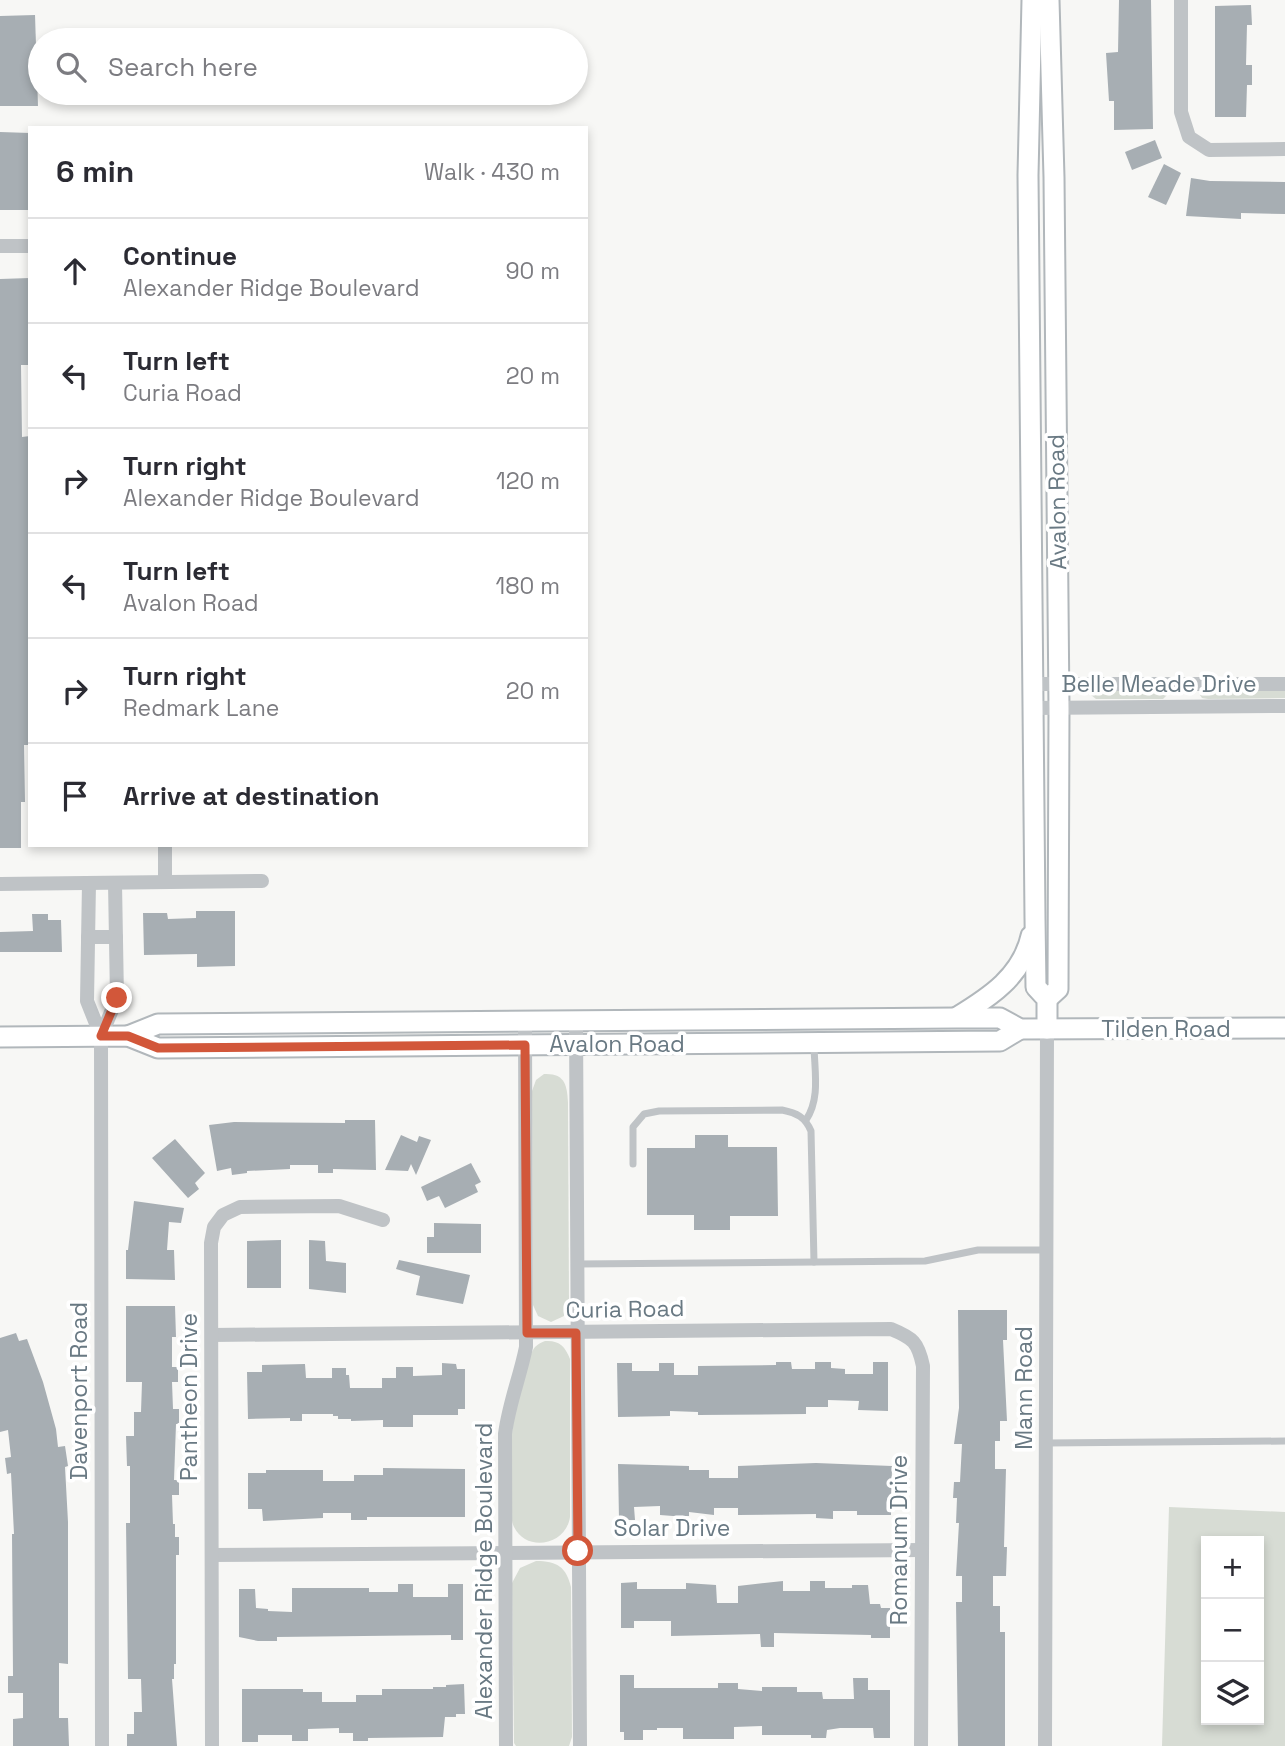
<!DOCTYPE html>
<meta charset="utf-8">
<style>
body{margin:0;font-family:"Space Grotesk",sans-serif;background:#f2f2f3;color:#2b2b33}
.controls{position:absolute;right:21px;bottom:21px;display:grid;overflow:hidden;border-radius:0px;box-shadow:0 4px 10px #0003}
.controls button{width:63px;height:63px;display:grid;place-items:center;padding:0;border:0;border-bottom:2px solid #e1e1e2;background:#fff;color:#2b2b33;font:35px sans-serif}
.stop{position:absolute;width:21px;height:21px;margin:-16px;border:5px solid #d2573a;border-radius:50%;background:#fff}
.stop.end{background:#d2573a;border-color:#fff;box-shadow:0 2px 7px #0008}
.list{margin:0;padding:0;list-style:none}
h2{display:flex;justify-content:space-between;align-items:center;height:91px;margin:0;padding:0 28px;font-size:30px}
h2 small{font-size:23px;font-weight:400;color:#7c7c81}
.list li{display:grid;grid-template-columns:46px 1fr auto;gap:21px;align-items:center;box-sizing:border-box;height:105px;padding:0 28px;border-top:2px solid #e1e1e2}
.list b{display:block;font-size:26px;white-space:nowrap}
.list p{margin:0;font-size:23px;white-space:nowrap;color:#7c7c81}
.list em{font-size:23px;font-style:normal;color:#7c7c81}
.icon{flex:none;width:38px;height:38px;fill:none;stroke:currentColor;stroke-width:2;stroke-linecap:round;stroke-linejoin:round}
.map{position:relative;flex:none;width:1285px;height:1746px;overflow:hidden}
.search{position:absolute;background:#fff;box-shadow:0 4px 10px #0003;left:28px;top:28px;width:560px;height:77px;display:flex;align-items:center;gap:18px;box-sizing:border-box;padding:0 24px;border-radius:38px;color:#7c7c81;font-size:26px}
.panel{position:absolute;background:#fff;box-shadow:0 4px 10px #0003;left:28px;top:126px;width:560px;height:721px;border-radius:0px}
.map>svg:first-child{display:block}
</style>
<div class="map">
<svg width="1285" height="1746" viewBox="0 0 1285 1746">
<rect width="100%" height="100%" fill="#f7f7f5"/>
<!-- green -->
<g fill="#d7dcd4" fill-rule="evenodd">
<polygon points="1285,688 1285,698 1208,699 1202,698 1200,695 1201,690"/>
<polygon points="1096,690 1164,690 1167,695 1163,699 1096,699 1091,695"/>
<path d="M 544,1074 C 565,1073 567,1085 568,1103 L 569,1301 L 564,1316 L 551,1322 L 538,1316 L 533,1305 L 532,1091 L 536,1080 Z"/>
<path d="M 545,1341 C 559,1340 565,1346 570,1359 L 570,1517 C 566,1545 527,1553 514,1527 C 509,1516 512,1501 512,1489 C 512,1471 510,1453 512,1435 C 513,1418 525,1359 535,1347 C 538,1344 542,1342 545,1341 Z"/>
<path d="M 1169,1507 L 1285,1512 L 1285,1746 L 1162,1746 ZM 1206,1541 L 1259,1541 L 1259,1720 L 1206,1720 Z"/>
<path d="M 536,1561 C 557,1561 566,1567 571,1587 L 572,1737 L 569,1746 L 516,1746 L 514,1743 L 512,1583 L 520,1568 Z"/>
</g>
<!-- building -->
<g fill="#a7aeb3">
<polygon points="1119,0 1151,0 1153,129 1114,130 1114,101 1109,101 1106,53 1118,52"/>
<polygon points="1251,5 1252,25 1247,25 1246,65 1252,65 1252,85 1247,85 1246,117 1215,117 1215,6"/>
<polygon points="35,15 38,106 0,106 0,16"/>
<polygon points="0,132 30,133 30,210 0,210"/>
<polygon points="1155,140 1162,158 1132,170 1125,152"/>
<polygon points="1164,164 1181,173 1166,205 1148,197"/>
<polygon points="1191,178 1210,181 1285,182 1285,214 1241,213 1241,219 1186,216"/>
<polygon points="30,278 30,365 21,365 22,437 30,436 30,745 24,745 25,802 21,802 21,848 0,848 0,279"/>
<polygon points="196,911 235,911 235,966 197,967 197,954 144,955 143,913 167,913 168,919 196,918"/>
<polygon points="32,914 48,914 48,920 61,920 62,952 0,952 0,932 33,931"/>
<polygon points="345,1120 375,1120 376,1170 333,1169 333,1173 318,1173 318,1165 290,1165 290,1169 247,1171 247,1173 232,1175 231,1168 217,1171 209,1125 234,1122 345,1123"/>
<polygon points="401,1135 417,1142 419,1136 431,1140 416,1175 411,1164 408,1171 385,1170"/>
<polygon points="695,1135 728,1135 728,1147 777,1147 778,1216 730,1216 730,1230 694,1230 694,1215 647,1215 647,1148 695,1148"/>
<polygon points="175,1139 205,1173 195,1183 199,1189 188,1198 152,1158"/>
<polygon points="471,1163 481,1182 475,1185 478,1192 445,1208 439,1196 427,1201 421,1187"/>
<polygon points="134,1201 184,1208 181,1223 169,1222 167,1250 174,1250 175,1280 126,1279 126,1250 128,1250"/>
<polygon points="434,1223 481,1224 481,1253 427,1253 427,1237 434,1237"/>
<polygon points="281,1240 281,1288 247,1288 247,1241"/>
<polygon points="309,1240 325,1241 326,1261 346,1263 346,1293 309,1289"/>
<polygon points="399,1260 470,1275 463,1304 416,1295 420,1276 396,1269"/>
<polygon points="126,1306 175,1306 176,1337 172,1337 172,1367 178,1367 178,1382 172,1382 173,1409 179,1409 179,1424 176,1424 174,1480 179,1480 179,1495 172,1495 173,1524 175,1524 175,1537 179,1537 179,1555 176,1555 176,1664 174,1664 174,1679 172,1679 177,1746 127,1746 127,1734 134,1734 134,1712 142,1712 141,1679 128,1679 126,1523 130,1523 130,1466 127,1466 126,1436 134,1436 134,1412 141,1412 142,1382 126,1382"/>
<polygon points="958,1310 1007,1310 1007,1340 1003,1340 1007,1421 1000,1421 1000,1441 995,1441 995,1469 1006,1469 1004,1547 1007,1547 1006,1576 993,1576 993,1606 1000,1606 1000,1632 1005,1632 1005,1746 958,1746 956,1602 962,1602 962,1576 956,1576 959,1523 956,1523 957,1498 953,1498 954,1482 960,1482 962,1444 954,1444 959,1408"/>
<polygon points="16,1333 19,1341 27,1339 43,1382 56,1429 58,1447 65,1446 68,1466 65,1467 68,1522 68,1664 59,1663 59,1718 68,1718 69,1746 13,1746 13,1719 23,1718 23,1693 8,1693 8,1676 13,1676 12,1534 14,1534 11,1473 7,1474 5,1458 11,1457 8,1430 0,1432 0,1338"/>
<polygon points="776,1362 791,1362 792,1369 815,1369 815,1362 831,1362 831,1368 845,1369 845,1374 873,1374 873,1362 888,1362 888,1411 858,1410 859,1401 828,1400 828,1407 806,1407 806,1414 698,1415 698,1412 670,1411 670,1416 618,1417 617,1363 632,1363 632,1371 659,1371 659,1363 674,1363 674,1375 698,1375 698,1366 776,1365"/>
<polygon points="442,1363 456,1364 457,1369 465,1369 465,1409 458,1409 458,1415 413,1415 413,1427 383,1427 383,1420 351,1421 351,1419 338,1419 338,1416 333,1416 333,1414 302,1414 302,1421 290,1421 290,1418 248,1419 247,1372 262,1372 262,1365 305,1364 306,1378 332,1378 332,1368 346,1368 346,1375 349,1375 350,1388 382,1388 382,1378 396,1378 396,1367 413,1367 413,1376 442,1375"/>
<polygon points="816,1463 892,1466 891,1515 857,1515 857,1511 833,1511 833,1519 816,1518 816,1514 738,1515 738,1508 714,1508 714,1515 689,1512 689,1516 673,1516 660,1515 660,1506 634,1507 635,1520 619,1520 618,1464 689,1466 689,1470 709,1470 709,1478 738,1478 738,1466"/>
<polygon points="383,1468 465,1469 465,1517 367,1517 367,1520 351,1520 351,1513 323,1513 323,1518 263,1521 262,1509 248,1509 248,1473 266,1473 266,1470 323,1470 323,1481 354,1481 354,1475 383,1475"/>
<polygon points="783,1581 783,1591 810,1591 810,1581 825,1581 825,1588 852,1588 852,1585 868,1585 870,1604 880,1604 881,1608 890,1608 890,1638 871,1638 871,1635 774,1633 774,1647 761,1647 760,1634 671,1636 671,1621 634,1621 634,1628 621,1628 621,1583 637,1582 637,1589 686,1589 686,1583 716,1585 717,1603 738,1603 738,1586"/>
<polygon points="398,1584 413,1584 413,1597 448,1597 448,1584 463,1584 463,1640 451,1640 451,1635 277,1637 277,1641 258,1641 239,1637 239,1589 255,1589 256,1608 268,1609 268,1611 292,1612 292,1588 369,1588 369,1592 398,1592"/>
<polygon points="620,1675 634,1675 634,1688 718,1688 718,1683 738,1683 738,1689 762,1691 762,1687 797,1687 797,1692 822,1692 823,1699 854,1699 853,1678 868,1678 868,1690 890,1690 890,1738 874,1738 873,1728 840,1728 827,1730 826,1738 811,1738 811,1735 762,1735 762,1726 734,1727 734,1739 683,1739 683,1728 657,1728 657,1730 643,1730 643,1740 624,1740 624,1732 620,1732"/>
<polygon points="464,1684 465,1714 456,1714 456,1717 445,1717 443,1737 368,1738 368,1741 353,1741 353,1733 339,1733 339,1728 308,1729 308,1741 292,1741 292,1735 258,1735 258,1742 242,1742 242,1689 303,1689 303,1692 322,1692 322,1702 356,1702 356,1695 382,1695 382,1689 433,1689 433,1687 446,1687 446,1685"/>
</g>
<g fill="none" stroke-linecap="round" stroke-linejoin="round">
<defs>
<g id="secondary">
<polyline points="1032,0 1028,175 1035,918 1036,987 1047,999 1047,1029"/>
<polyline points="1047,999 1058,989 1059,708 1054,177 1049,0"/>
<path d="M 957,1017 C 990,997 1022,976 1031,936"/>
<polyline points="128,1036 158,1024 956,1018 1000,1018 1020,1029 1285,1028"/>
<polyline points="0,1037 128,1036 158,1048 1000,1041 1020,1029"/>
</g>
</defs>
<!-- secondary casing -->
<use href="#secondary" stroke="#b1b7bb" stroke-width="23"/>
<!-- lane -->
<g stroke="#bfc3c6" stroke-width="7">
<path d="M 806,1120 C 821,1098 814,1069 814,1043"/>
<path d="M 633,1164 L 633,1127 L 644,1114 L 659,1111 L 782,1110 C 797,1113 805,1117 811,1131 L 814,1262"/>
<polyline points="577,1264 925,1261 978,1250 1047,1250"/>
<polyline points="1047,1443 1285,1441"/>
</g>
<!-- street -->
<g stroke="#bfc3c6" stroke-width="14">
<polyline points="1181,0 1181,112 1189,137 1209,150 1285,149"/>
<polyline points="0,246 30,246"/>
<polyline points="1033,684 1285,684"/>
<polyline points="1033,708 1285,706"/>
<polyline points="165,845 165,882"/>
<polyline points="89,883 87,1001 101,1036 102,1746"/>
<polyline points="0,884 262,881"/>
<polyline points="88,937 116,937"/>
<polyline points="576,1021 580,1746"/>
<polyline points="101,1036 117,998 115,883"/>
<path d="M 212,1335 L 891,1329 C 913,1338 918,1342 923,1366 L 921,1746"/>
<polyline points="212,1555 922,1550"/>
<polyline points="212,1746 211,1243 214,1227 223,1215 240,1207 339,1206 383,1220"/>
<path d="M 506,1746 L 505,1434 C 509,1403 520,1377 526,1347 L 525,1022"/>
<polyline points="1045,1746 1047,1029"/>
</g>
<!-- secondary -->
<use href="#secondary" stroke="#fff" stroke-width="19"/>
</g>
<g fill="none" stroke-linecap="round" stroke-linejoin="round">
<!-- route -->
<polyline stroke="#d2573a" stroke-width="9" points="117,998 101,1036 128,1036 158,1048 525,1045 527,1333 576,1333 578,1551"/>
</g>
<g text-anchor="middle" dominant-baseline="central" stroke-width="7" stroke-linejoin="round" paint-order="stroke">
<!-- street labels -->
<g font-size="23" fill="#697983" stroke="#fff">
<text transform="translate(1057 502) rotate(-91)">Avalon Road</text>
<text x="1159" y="684">Belle Meade Drive</text>
<text x="1166" y="1029">Tilden Road</text>
<text x="617" y="1044">Avalon Road</text>
<text transform="translate(625 1309) rotate(-1)">Curia Road</text>
<text transform="translate(1024 1388) rotate(-90)">Mann Road</text>
<text transform="translate(79 1391) rotate(-90)">Davenport Road</text>
<text transform="translate(189 1397) rotate(-90)">Pantheon Drive</text>
<text x="672" y="1528">Solar Drive</text>
<text transform="translate(899 1540) rotate(-90)">Romanum Drive</text>
<text transform="translate(484 1571) rotate(-90)">Alexander Ridge Boulevard</text>
</g>
</g>
</svg>
<div class="controls">
<button>+</button>
<button>−</button>
<button><svg class="icon" aria-label="layers" viewBox="0 0 24 24"><path d="M12 4l9 5-9 5-9-5zM3 14l9 5 9-5"/></svg></button>
</div>
<div class="stop" style="left:578px;top:1551px"></div>
<div class="stop end" style="left:117px;top:998px"></div>
<div class="search"><svg class="icon" aria-label="search" viewBox="0 0 24 24"><circle cx="10" cy="10" r="6"/><path d="M15 15l6 6"/></svg>Search here</div>
<section class="panel">
<h2>6 min<small>Walk · 430 m</small></h2>
<ul class="list">
<li><svg class="icon" aria-label="ahead" viewBox="0 0 24 24"><path d="M12 20V5M6 11l6-6 6 6"/></svg><div><b>Continue</b><p>Alexander Ridge Boulevard</p></div><em>90 m</em></li>
<li><svg class="icon" aria-label="left" viewBox="0 0 24 24"><path d="M17 20v-9H6M10 6l-5 5 5 5"/></svg><div><b>Turn left</b><p>Curia Road</p></div><em>20 m</em></li>
<li><svg class="icon" aria-label="right" viewBox="0 0 24 24"><path d="M7 20v-9h11M14 6l5 5-5 5"/></svg><div><b>Turn right</b><p>Alexander Ridge Boulevard</p></div><em>120 m</em></li>
<li><svg class="icon" aria-label="left" viewBox="0 0 24 24"><path d="M17 20v-9H6M10 6l-5 5 5 5"/></svg><div><b>Turn left</b><p>Avalon Road</p></div><em>180 m</em></li>
<li><svg class="icon" aria-label="right" viewBox="0 0 24 24"><path d="M7 20v-9h11M14 6l5 5-5 5"/></svg><div><b>Turn right</b><p>Redmark Lane</p></div><em>20 m</em></li>
<li><svg class="icon" aria-label="arrive" viewBox="0 0 24 24"><path d="M6 21V4h12l-3 4 3 4H6"/></svg><div><b>Arrive at destination</b></div></li>
</ul>
</section>
</div>
